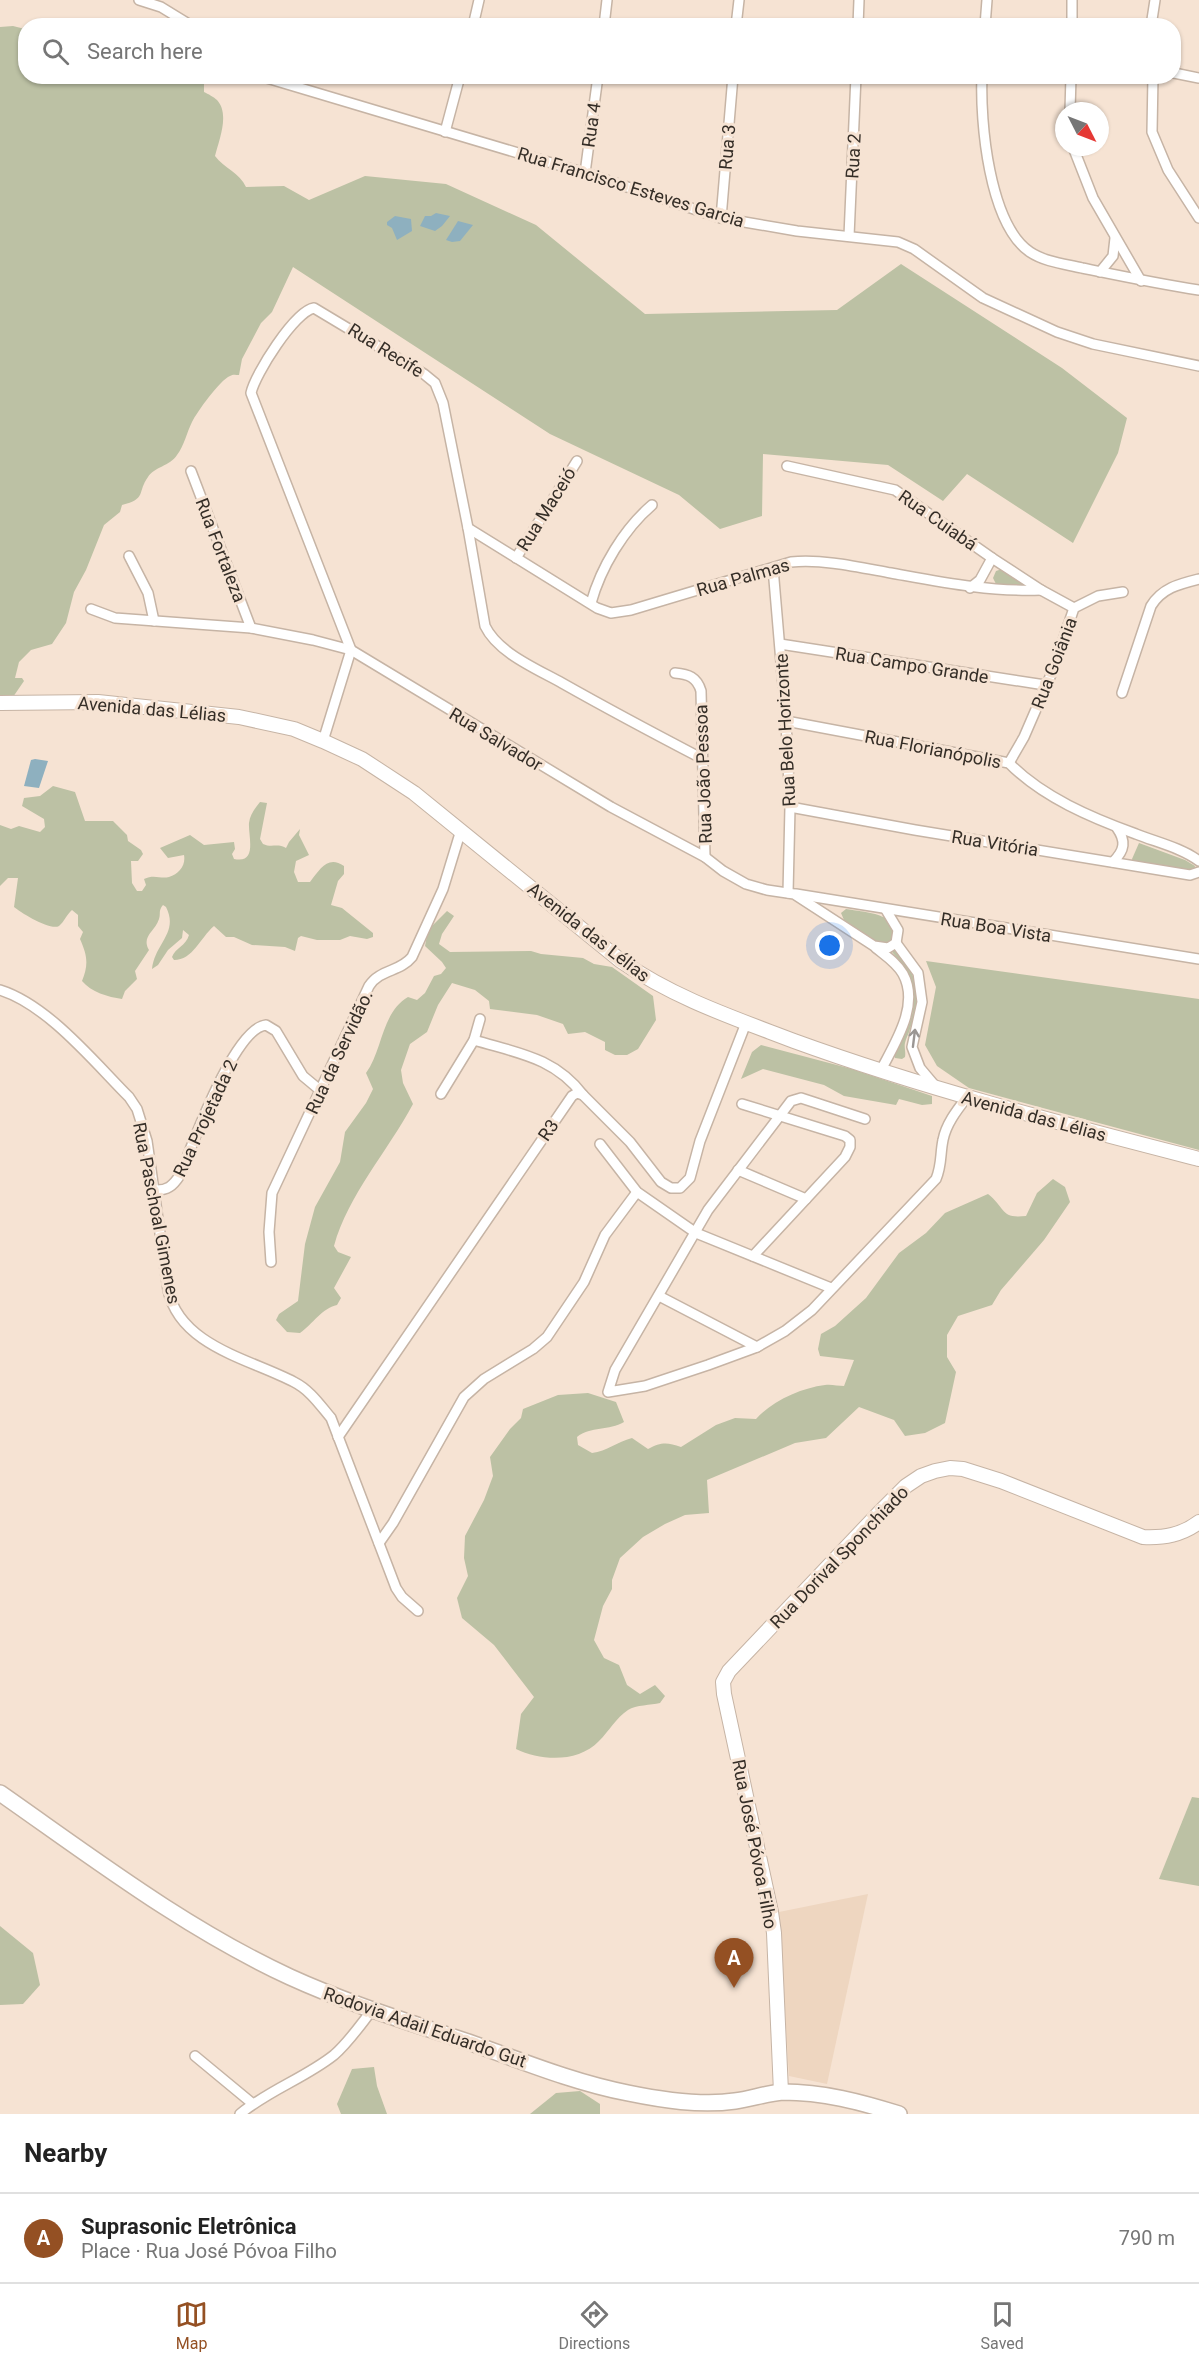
<!DOCTYPE html>
<meta charset="utf-8">
<style>
body{margin:0;font-family:Roboto,sans-serif;background:#f2f2f2;color:#222}
.compass{position:absolute;left:1055px;top:102px;width:54px;height:54px;border-radius:50%;background:#fff;box-shadow:0 2px 4px #0004;rotate:132deg}
.you{position:absolute;left:830px;top:946px;width:21px;height:21px;margin:-15px;border:4px solid #fff;border-radius:50%;background:#1a73e8;box-shadow:0 0 0 9px #1a73e833}
.badge{display:grid;place-items:center;width:39px;height:39px;border-radius:50%;background:#945023;color:#fff;font-size:20px;font-weight:700}
.pin{position:absolute;translate:-50% -50px;filter:drop-shadow(0 2px 3px #0008)}
.pin::after{content:'';position:absolute;top:32px;width:21px;height:18px;background:inherit;clip-path:polygon(0 0,100% 0,50% 100%)}
.list{margin:0;padding:0;list-style:none}
h2{display:flex;justify-content:space-between;align-items:center;height:78px;margin:0;padding:0 24px;font-size:26px}
h2 small{font-size:20px;font-weight:400;color:#767676}
.list li{display:grid;grid-template-columns:39px 1fr auto;gap:18px;align-items:center;box-sizing:border-box;height:90px;padding:0 24px;border-top:2px solid #e0e0e0}
.list b{display:block;font-size:22px;white-space:nowrap}
.list p{margin:0;font-size:20px;white-space:nowrap;color:#767676}
.list em{font-size:20px;font-style:normal;color:#767676}
.icon{flex:none;width:33px;height:33px;fill:none;stroke:currentColor;stroke-width:2;stroke-linecap:round;stroke-linejoin:round}
.map{position:relative;flex:none;width:1199px;height:2114px;overflow:hidden}
.search{position:absolute;background:#fff;box-shadow:0 2px 4px #0004;left:18px;right:18px;top:18px;height:66px;display:flex;align-items:center;gap:15px;box-sizing:border-box;padding:0 21px;border-radius:24px;color:#767676;font-size:22px}
.sheet{height:168px;background:#fff}
nav{display:flex;justify-content:space-around;align-items:center;box-sizing:border-box;height:84px;border-top:2px solid #e0e0e0;background:#fff;font-size:16px;color:#767676}
nav a{display:grid;justify-items:center;gap:3px}
nav .on{color:#945023}
.map>svg:first-child{display:block}
</style>
<div class="map">
<svg width="1199" height="2114" viewBox="0 0 1199 2114">
<rect width="100%" height="100%" fill="#f6e3d3"/>
<!-- built -->
<polygon fill="#eed6c0" points="868,1894 827,2084 789,2076 779,1912"/>
<!-- green -->
<g fill="#bcc1a4">
<path d="M 13,26 L 25,29 L 26,76 L 204,77 L 204,92 C 208,94 214,97 217,100 C 230,114 219,140 215,156 C 224,168 240,173 246,187 L 284,186 L 309,200 L 365,176 L 446,184 L 536,225 L 645,314 L 837,310 L 901,264 L 1062,368 L 1127,418 L 1118,453 L 1073,543 L 967,474 L 943,501 L 888,465 L 763,454 L 762,516 L 720,529 L 679,495 L 550,434 L 293,267 L 272,312 L 261,323 L 242,359 L 239,375 C 236,375 233,374 230,376 C 220,380 197,412 192,422 C 187,432 184,446 177,455 C 170,466 154,467 148,477 C 137,492 147,499 122,505 L 120,512 L 104,525 L 86,570 L 74,592 L 66,623 L 52,644 L 31,650 L 19,662 L 15,678 L 22,678 L 24,681 L 13,697 L 0,701 L 0,27 Z"/>
<polygon points="1002,569 1025,583 1027,586 996,584 993,578 996,571"/>
<path d="M 53,786 L 75,792 L 85,821 L 113,821 L 127,835 L 128,841 L 141,850 L 143,854 L 138,861 L 131,861 L 132,883 L 137,891 L 142,891 L 146,885 L 144,879 C 154,874 160,879 169,877 C 179,874 186,865 184,855 L 168,858 L 160,848 L 190,835 L 204,845 L 234,842 L 235,849 L 232,854 L 234,859 C 258,864 248,836 249,823 C 250,815 255,808 260,802 L 267,803 L 260,839 L 263,844 C 271,848 278,843 286,848 L 289,842 L 300,829 L 299,835 L 309,855 L 296,861 L 294,872 L 298,882 L 310,882 C 320,869 328,855 344,866 L 344,874 L 338,881 L 331,905 L 342,908 L 373,933 L 373,937 L 367,939 L 350,936 L 340,940 L 317,940 L 301,936 L 298,938 L 295,951 L 285,947 L 252,945 L 234,937 L 226,937 L 214,926 C 200,938 193,960 174,960 L 172,957 C 175,948 186,946 189,935 L 183,930 L 182,938 L 168,950 L 158,965 L 152,969 C 155,943 179,933 166,907 L 163,905 C 158,911 161,913 159,919 C 155,932 141,936 149,950 L 135,971 L 137,979 L 125,991 L 122,999 C 108,997 91,992 82,981 C 89,964 87,955 80,939 L 83,932 L 78,926 L 78,915 L 72,910 C 67,914 64,922 59,926 C 51,931 21,913 14,907 L 18,878 L 8,878 L 0,886 L 0,825 L 11,829 L 19,826 L 40,832 L 45,827 L 44,819 L 22,806 L 24,798 L 40,796 Z"/>
<polygon points="1139,843 1185,860 1195,866 1194,872 1133,862 1132,859"/>
<path d="M 846,909 C 864,912 909,914 891,944 L 879,944 L 844,920 L 841,913 Z"/>
<path d="M 447,911 L 454,916 L 442,934 L 439,944 L 450,952 L 531,951 L 541,954 L 583,958 L 594,964 L 612,967 L 653,996 L 656,1020 L 638,1049 L 627,1055 L 615,1055 L 605,1050 L 605,1042 L 585,1032 L 568,1034 L 563,1024 L 537,1015 L 490,1009 L 489,1001 L 475,990 L 452,983 L 438,1005 L 427,1032 L 410,1044 L 401,1070 L 403,1083 L 413,1104 C 388,1151 348,1195 334,1246 L 338,1252 L 351,1257 L 334,1288 L 341,1298 L 337,1305 C 322,1308 313,1324 300,1333 L 287,1332 L 276,1320 L 279,1314 L 298,1301 L 305,1244 L 315,1207 L 340,1162 L 345,1132 L 366,1103 L 373,1089 L 366,1073 C 383,1050 381,1013 408,997 L 417,1000 L 425,993 L 434,976 L 441,974 L 446,968 L 442,962 L 425,946 L 428,930 Z"/>
<path d="M 894,950 C 920,975 921,996 910,1029 C 909,1033 906,1038 905,1043 C 904,1047 906,1052 905,1057 L 902,1059 L 895,1058 L 894,1052 C 919,1017 922,985 892,952 Z"/>
<polygon points="926,961 1199,999 1199,1150 969,1088 937,1066 925,1045 936,987"/>
<polygon points="761,1045 852,1069 932,1096 932,1104 922,1105 899,1099 896,1105 844,1096 824,1085 763,1069 741,1079 752,1052"/>
<path d="M 1053,1179 L 1065,1187 L 1070,1202 L 1044,1240 L 1001,1290 L 992,1305 L 958,1316 L 947,1335 L 947,1357 L 956,1372 L 945,1423 L 925,1433 L 905,1436 L 894,1420 L 859,1407 L 826,1438 L 795,1443 L 707,1480 L 709,1513 L 685,1515 L 665,1524 L 643,1537 L 620,1558 L 612,1580 L 612,1589 L 603,1606 L 594,1640 L 604,1658 L 619,1665 L 627,1685 L 640,1694 L 655,1685 L 665,1696 L 660,1703 C 651,1705 636,1705 628,1710 C 616,1718 609,1731 599,1741 C 578,1763 541,1761 516,1749 L 521,1714 L 534,1697 L 494,1645 L 462,1618 L 457,1598 L 468,1576 L 464,1558 L 465,1536 L 484,1500 L 493,1476 L 490,1457 L 510,1429 L 521,1418 L 523,1409 L 558,1395 L 588,1393 L 616,1402 L 624,1422 C 609,1431 591,1426 577,1437 L 578,1445 L 592,1453 C 607,1451 617,1442 632,1438 L 648,1449 C 661,1442 667,1442 681,1447 L 716,1425 L 735,1418 L 756,1419 C 772,1401 801,1388 825,1385 C 831,1384 838,1386 844,1386 L 854,1360 L 820,1356 L 818,1349 L 821,1334 L 835,1326 L 866,1298 L 899,1253 L 926,1233 L 945,1213 L 988,1194 C 1006,1208 1000,1219 1026,1216 L 1037,1193 Z"/>
<polygon points="1192,1797 1199,1798 1199,1886 1159,1879"/>
<polygon points="0,1926 33,1953 40,1985 23,2004 0,2005"/>
<polygon points="374,2067 377,2086 387,2114 341,2114 337,2104 352,2069"/>
<polygon points="580,2091 600,2104 600,2114 530,2114 556,2093"/>
</g>
<!-- water -->
<g fill="#8eb0bf">
<polygon points="436,213 450,216 442,226 435,231 420,226 425,216 431,216"/>
<polygon points="395,216 411,219 412,231 397,240 392,228 387,225 387,222"/>
<polygon points="458,221 473,225 460,241 452,242 446,240"/>
<polygon points="35,759 48,761 39,788 24,786 31,760"/>
</g>
<g fill="none" stroke-linecap="round" stroke-linejoin="round">
<defs>
<g id="street">
<polyline points="139,0 161,7 192,26"/>
<polyline points="473,26 479,0"/>
<polyline points="604,26 607,0"/>
<polyline points="736,26 739,0"/>
<polyline points="858,26 859,0"/>
<polyline points="985,26 987,0"/>
<polyline points="1072,26 1072,0"/>
<polyline points="1151,26 1155,0"/>
<polyline points="1174,73 1199,78"/>
<polyline points="260,76 585,173 721,218 797,231 898,242 914,249 983,298 1057,332 1093,344 1199,366"/>
<path d="M 982,76 C 980,122 989,224 1030,252 C 1045,262 1065,264 1082,268 C 1121,276 1159,284 1199,290"/>
<polyline points="1153,76 1152,132 1168,170 1199,218"/>
<polyline points="1070,111 1071,76"/>
<polyline points="445,132 460,76"/>
<polyline points="1073,147 1093,198 1141,281"/>
<polyline points="585,173 598,76"/>
<polyline points="721,218 733,76"/>
<polyline points="849,236 856,76"/>
<polyline points="1100,272 1113,256 1115,238"/>
<polyline points="787,466 895,490 992,558 1041,590 1074,608"/>
<polyline points="191,471 251,628"/>
<path d="M 468,528 L 597,608 L 611,613 L 631,610 L 791,562 C 824,559 858,567 891,573 C 941,582 990,592 1041,590"/>
<polyline points="129,556 148,593 154,621"/>
<polyline points="516,558 577,461"/>
<polyline points="773,568 786,721 790,807 788,893"/>
<polyline points="970,588 980,580 992,558"/>
<path d="M 591,603 C 601,567 624,529 652,505"/>
<polyline points="91,609 115,618 251,628 313,640 351,650 611,807 705,857 723,871 746,884 767,890 794,894 874,946 888,948 896,943"/>
<polyline points="780,644 1045,685"/>
<path d="M 675,673 C 688,674 697,677 701,691 L 705,857"/>
<path d="M 1122,693 L 1151,606 C 1162,588 1179,584 1199,579"/>
<path d="M 786,721 L 1009,763 C 1042,797 1092,818 1136,834 C 1156,842 1182,848 1199,861"/>
<path d="M 323,741 L 351,650 L 251,393 C 255,374 295,311 314,308 L 424,374 L 435,383 L 443,403 L 468,528 L 485,626 C 498,653 537,669 562,683 C 608,709 655,734 701,758"/>
<polyline points="1009,763 1024,737 1053,670 1074,608 1098,596 1123,592"/>
<polyline points="790,807 915,830 1190,875 1199,872"/>
<path d="M 1113,862 C 1125,850 1126,841 1117,828"/>
<polyline points="796,894 1199,959"/>
<polyline points="886,910 898,930 896,943"/>
<polyline points="896,943 918,973 922,1002 912,1047 920,1068 936,1087"/>
<path d="M 876,948 C 886,956 897,963 903,974 C 920,1005 895,1043 881,1070"/>
<path d="M 0,990 C 48,1005 94,1062 129,1097 L 137,1109 L 147,1141 L 168,1290 C 180,1346 250,1359 294,1382 C 310,1390 320,1405 331,1418 L 396,1588 L 402,1597 L 418,1611"/>
<path d="M 474,1040 C 517,1053 554,1057 583,1095"/>
<polyline points="441,1094 474,1040 480,1019"/>
<polyline points="742,1104 845,1136 850,1140 850,1147 845,1157 753,1256"/>
<path d="M 865,1119 L 801,1098 L 791,1101 L 708,1210 L 615,1370 L 608,1392 L 645,1386 L 708,1365 L 757,1347 L 785,1331 L 812,1310 L 936,1179 C 942,1165 940,1154 943,1140 C 946,1124 957,1110 967,1097"/>
<polyline points="600,1144 637,1192 696,1233 831,1288"/>
<polyline points="738,1170 806,1199"/>
<path d="M 154,1190 C 167,1191 173,1186 180,1175 C 192,1146 234,1028 266,1025 L 276,1031 L 303,1076 L 321,1091"/>
<path d="M 271,1262 L 269,1232 L 272,1193 L 369,986 C 380,969 400,972 412,957 L 443,889 L 461,830"/>
<polyline points="659,1296 757,1347"/>
<polyline points="338,1437 572,1096 577,1093 583,1095 630,1142 661,1182 671,1188 680,1188 690,1178 700,1141 746,1023"/>
<polyline points="379,1543 393,1523 464,1397 484,1379 533,1349 547,1337 584,1282 605,1235 637,1192"/>
<polyline points="195,2056 253,2104"/>
<path d="M 240,2114 C 269,2090 305,2078 334,2055 C 349,2042 361,2024 373,2009"/>
</g>
<g id="secondary">
<path d="M 0,703 L 98,702 L 239,717 L 294,729 L 323,741 L 362,759 L 414,793 L 621,961 C 674,998 734,1018 794,1041 C 926,1089 1063,1124 1199,1159"/>
<path d="M 781,2092 L 774,1933 L 771,1912 L 724,1694 L 723,1682 L 729,1671 L 878,1514 L 906,1486 L 921,1476 L 935,1471 L 950,1468 L 963,1469 L 1001,1481 L 1143,1537 C 1164,1538 1182,1535 1199,1522"/>
</g>
<path id="primary" d="M 0,1793 C 93,1858 186,1929 290,1977 C 349,2004 412,2023 474,2044 C 524,2062 576,2083 628,2093 C 662,2100 700,2106 735,2101 C 751,2099 767,2093 783,2092 C 823,2092 861,2102 899,2114"/>
</defs>
<!-- street casing -->
<use href="#street" stroke="#c6b4a5" stroke-width="12"/>
<!-- secondary casing -->
<use href="#secondary" stroke="#c6b4a5" stroke-width="16"/>
<!-- primary casing -->
<use href="#primary" stroke="#c6b4a5" stroke-width="18"/>
<!-- street -->
<use href="#street" stroke="#fff" stroke-width="9"/>
<!-- secondary -->
<use href="#secondary" stroke="#fff" stroke-width="14"/>
<!-- primary -->
<use href="#primary" stroke="#fff" stroke-width="15"/>
</g>
<!-- one-way arrows -->
<defs><path id="oneway-shaft" d="M-6 0H5M1.5-3L5.5 0L1.5 3" fill="none" stroke-width="1.6" stroke-linecap="round" stroke-linejoin="round" transform="scale(1.5)"/></defs>
<use stroke="#9a9693" href="#oneway-shaft" transform="translate(914 1038) rotate(-83)"/>
<g text-anchor="middle" dominant-baseline="central" stroke-width="6" stroke-linejoin="round" paint-order="stroke">
<!-- street labels -->
<g font-size="18" fill="#352e27" stroke="#f6e3d3">
<text transform="translate(591 125) rotate(-82)">Rua 4</text>
<text transform="translate(727 147) rotate(-85)">Rua 3</text>
<text transform="translate(853 156) rotate(-87)">Rua 2</text>
<text transform="translate(631 187) rotate(17)">Rua Francisco Esteves Garcia</text>
<text transform="translate(386 350) rotate(32)">Rua Recife</text>
<text transform="translate(546 509) rotate(-58)">Rua Maceió</text>
<text transform="translate(938 520) rotate(35)">Rua Cuiabá</text>
<text transform="translate(221 550) rotate(69)">Rua Fortaleza</text>
<text transform="translate(743 577) rotate(-16)">Rua Palmas</text>
<text transform="translate(1054 663) rotate(-69)">Rua Goiânia</text>
<text transform="translate(912 665) rotate(9)">Rua Campo Grande</text>
<text transform="translate(152 709) rotate(5)">Avenida das Lélias</text>
<text transform="translate(785 730) rotate(-93)">Rua Belo Horizonte</text>
<text transform="translate(496 739) rotate(31)">Rua Salvador</text>
<text transform="translate(933 749) rotate(11)">Rua Florianópolis</text>
<text transform="translate(703 774) rotate(-92)">Rua João Pessoa</text>
<text transform="translate(995 843) rotate(9)">Rua Vitória</text>
<text transform="translate(996 927) rotate(9)">Rua Boa Vista</text>
<text transform="translate(589 932) rotate(38)">Avenida das Lélias</text>
<text transform="translate(339 1052) rotate(-65)">Rua da Servidão.</text>
<text transform="translate(1034 1116) rotate(15)">Avenida das Lélias</text>
<text transform="translate(205 1118) rotate(-65)">Rua Projetada 2</text>
<text transform="translate(548 1130) rotate(-56)">R3</text>
<text transform="translate(157 1213) rotate(79)">Rua Paschoal Gimenes</text>
<text transform="translate(839 1557) rotate(-46)">Rua Dorival Sponchiado</text>
<text transform="translate(755 1844) rotate(79)">Rua José Póvoa Filho</text>
<text transform="translate(425 2027) rotate(19)">Rodovia Adail Eduardo Gut</text>
</g>
</g>
</svg>
<svg class="compass" viewBox="-18 -18 36 36"><path d="M0-13l5 13h-10z" fill="#e53935"/><path d="M0 13l5-13h-10z" fill="#767676"/></svg>
<div class="you"></div>
<div class="pin badge" style="left:734px;top:1988px">A</div>
<div class="search"><svg class="icon" aria-label="search" viewBox="0 0 24 24"><circle cx="10" cy="10" r="6"/><path d="M15 15l6 6"/></svg>Search here</div>
</div>
<section class="sheet">
<h2>Nearby<small></small></h2>
<ul class="list">
<li><span class="badge">A</span><div><b>Suprasonic Eletrônica</b><p>Place · Rua José Póvoa Filho</p></div><em>790 m</em></li>
</ul>
</section>
<nav>
<a class="on"><svg class="icon" aria-label="map" viewBox="0 0 24 24"><path d="M3 6l6-2 6 2 6-2v14l-6 2-6-2-6 2zM9 4v14M15 6v14"/></svg>Map</a>
<a><svg class="icon" aria-label="directions" viewBox="0 0 24 24"><path d="M12 3l9 9-9 9-9-9zM9 14v-3h6M13 9l2 2-2 2"/></svg>Directions</a>
<a><svg class="icon" aria-label="saved" viewBox="0 0 24 24"><path d="M7 4h10v16l-5-4-5 4z"/></svg>Saved</a>
</nav>
